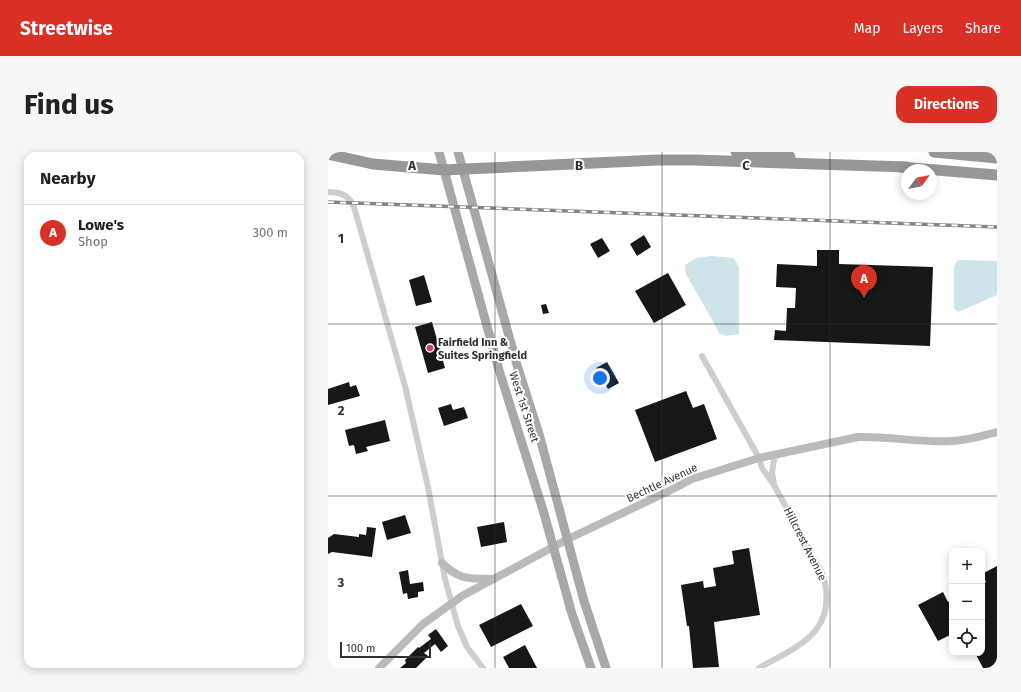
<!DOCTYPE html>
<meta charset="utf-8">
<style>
body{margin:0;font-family:"Fira Sans",sans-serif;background:#f6f6f6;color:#202124}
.controls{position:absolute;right:12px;bottom:12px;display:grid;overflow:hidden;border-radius:8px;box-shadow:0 2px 10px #0003}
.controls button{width:36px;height:36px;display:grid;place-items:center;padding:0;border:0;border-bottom:1px solid #e0e0e0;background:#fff;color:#202124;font:20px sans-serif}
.compass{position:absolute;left:573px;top:12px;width:36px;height:36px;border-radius:50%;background:#fff;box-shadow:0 2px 10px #0003;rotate:57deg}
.scale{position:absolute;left:12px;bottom:10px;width:91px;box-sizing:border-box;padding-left:4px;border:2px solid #303030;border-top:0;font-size:11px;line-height:14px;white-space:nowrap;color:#303030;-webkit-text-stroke:3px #fff;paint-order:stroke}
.you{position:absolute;left:272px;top:226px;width:14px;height:14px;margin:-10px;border:3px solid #fff;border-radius:50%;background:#1a73e8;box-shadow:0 0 0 6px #1a73e833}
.badge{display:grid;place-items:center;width:26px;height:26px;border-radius:50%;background:#d93025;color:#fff;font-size:13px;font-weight:700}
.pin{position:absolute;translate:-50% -33px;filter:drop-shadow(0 1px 2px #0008)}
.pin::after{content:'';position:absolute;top:21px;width:14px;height:12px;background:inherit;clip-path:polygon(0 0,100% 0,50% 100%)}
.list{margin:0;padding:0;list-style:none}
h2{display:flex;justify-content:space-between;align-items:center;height:52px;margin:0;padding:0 16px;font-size:17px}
h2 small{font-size:13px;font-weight:400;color:#757577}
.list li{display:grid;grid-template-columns:26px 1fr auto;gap:12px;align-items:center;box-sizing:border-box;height:56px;padding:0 16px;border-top:1px solid #e0e0e0}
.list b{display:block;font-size:15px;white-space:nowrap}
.list p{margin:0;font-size:13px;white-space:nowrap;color:#757577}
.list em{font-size:13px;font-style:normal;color:#757577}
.icon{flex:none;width:22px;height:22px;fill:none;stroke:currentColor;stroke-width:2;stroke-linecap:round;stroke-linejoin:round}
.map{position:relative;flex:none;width:669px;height:516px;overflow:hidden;border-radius:12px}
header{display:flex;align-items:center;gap:24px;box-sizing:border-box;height:56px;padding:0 20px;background:#d93025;color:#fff}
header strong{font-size:19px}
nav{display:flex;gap:22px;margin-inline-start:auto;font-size:14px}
.intro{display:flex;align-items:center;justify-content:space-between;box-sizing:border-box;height:96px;padding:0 24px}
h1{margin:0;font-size:28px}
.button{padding:10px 18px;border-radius:12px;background:#d93025;color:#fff;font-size:14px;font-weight:700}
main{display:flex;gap:24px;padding:0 24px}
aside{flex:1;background:#fff;border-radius:12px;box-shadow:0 2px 10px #0003}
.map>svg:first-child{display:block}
</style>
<header>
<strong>Streetwise</strong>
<nav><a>Map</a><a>Layers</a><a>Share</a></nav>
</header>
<div class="intro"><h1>Find us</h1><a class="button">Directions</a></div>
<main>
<aside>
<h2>Nearby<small></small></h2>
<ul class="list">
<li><span class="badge">A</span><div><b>Lowe's</b><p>Shop</p></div><em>300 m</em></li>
</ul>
</aside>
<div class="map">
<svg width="669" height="516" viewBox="0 0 669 516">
<rect width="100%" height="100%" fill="#fff"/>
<!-- water -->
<g fill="#cce4ea">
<polygon points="383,104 406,106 411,115 411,182 398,184 392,182 358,122 357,113 368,106"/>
<polygon points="632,108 669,109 669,143 630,160 626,156 626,115 629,109"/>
</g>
<!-- building -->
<g fill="#171717">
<polygon points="316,83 323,95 309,104 302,92"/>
<polygon points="274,86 282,99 270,106 262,92"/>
<polygon points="489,98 511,98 511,112 605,115 602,194 446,188 447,178 458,179 459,156 467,156 468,136 448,135 449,112 489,114"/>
<polygon points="340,121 358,153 326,171 307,139"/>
<polygon points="96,123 104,150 88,154 81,128"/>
<polygon points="218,152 221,161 215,162 213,153"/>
<polygon points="104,170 117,216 100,221 87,175"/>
<polygon points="279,210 291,231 280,237 268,216"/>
<polygon points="21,230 22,235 28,233 32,244 0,253 0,237"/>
<polygon points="358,239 365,256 376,252 389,287 327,310 307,258"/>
<polygon points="123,252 125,258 136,255 140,266 116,274 110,256"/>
<polygon points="57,268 62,289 38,295 40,299 28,302 26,293 21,294 17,278"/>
<polygon points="77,363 83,381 59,388 54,370"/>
<polygon points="176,370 179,390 153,395 149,375"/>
<polygon points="39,375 48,376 44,405 4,400 0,402 0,386 6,382 31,385 31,382 38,383"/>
<polygon points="421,396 432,463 386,470 391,515 365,516 361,474 359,474 353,433 375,429 376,436 388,434 385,416 406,412 404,399"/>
<polygon points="669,414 669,515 666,516 655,516 647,501 654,501 654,432 658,430 654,422"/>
<polygon points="80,418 82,432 95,430 96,439 90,440 90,445 80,447 79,441 75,442 71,420"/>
<polygon points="615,440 620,450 624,448 624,482 610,489 590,453"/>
<polygon points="193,452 205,474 163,495 151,473"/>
<polygon points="108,477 120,494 113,500 107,492 96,501 100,504 88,516 72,516 78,511 77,508 90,495 91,496 103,487 100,483"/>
<polygon points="197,493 209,516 181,516 175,505"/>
</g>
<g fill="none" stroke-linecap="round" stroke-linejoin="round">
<!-- street -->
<g stroke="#cdcdcd" stroke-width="6">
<path d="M 0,40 C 12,40 21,43 26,55 L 77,234 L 100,335 L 117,427 L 130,474 L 139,495 L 155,516"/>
<path d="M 374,204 L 431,306 L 434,316 L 446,333 L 495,423 C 511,479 472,493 431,516"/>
<polyline points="446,332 444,320 447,303"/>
</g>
<!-- secondary -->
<g stroke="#bababa" stroke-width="8">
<path d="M 114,411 C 133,429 140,426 164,427"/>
<path d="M 51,516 L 95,472 L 134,444 L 240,387 L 343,338 L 364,327 L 431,306 L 530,285 C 561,284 592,291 623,289 C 639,288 654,284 669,280"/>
</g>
<!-- primary -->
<g stroke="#a8a8a8" stroke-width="9">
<polyline points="111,0 171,218 215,358 244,462 263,516"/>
<polyline points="130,0 189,213 211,282 256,449 278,516"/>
</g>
<!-- highway -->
<g stroke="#979797" stroke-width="11">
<polyline points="408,0 462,5"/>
<polyline points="606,0 669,6"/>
<polyline points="0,2 45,12 116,18 330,8 367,8 579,15"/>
<polyline points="572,15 669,23"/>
</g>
<defs>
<polyline id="rail" points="0,50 669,75"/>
</defs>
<!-- rail casing -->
<use href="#rail" stroke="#858585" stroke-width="3.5"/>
<!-- rail -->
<use href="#rail" stroke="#fff" stroke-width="2" stroke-dasharray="6" stroke-linecap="butt"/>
</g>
<!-- grid -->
<path fill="none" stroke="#303030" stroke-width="1" stroke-opacity="0.55" d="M 167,0 L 167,516M 334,0 L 334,516M 502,0 L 502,516M 0,172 L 669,172M 0,344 L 669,344"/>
<!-- markers -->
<circle fill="#dc3c63" stroke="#fff" stroke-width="1.5" cx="102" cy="196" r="4"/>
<g text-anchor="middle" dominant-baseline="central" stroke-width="4" stroke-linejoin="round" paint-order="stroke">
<!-- poi labels -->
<g font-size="11" font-weight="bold" fill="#303030" stroke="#fff" text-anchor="start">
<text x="110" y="190">Fairfield Inn &amp;<tspan x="110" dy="13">Suites Springfield</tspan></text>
</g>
<!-- street labels -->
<g font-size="11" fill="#303030" stroke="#fff">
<text transform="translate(196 255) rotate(72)">West 1st Street</text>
<text transform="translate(334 331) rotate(-25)">Bechtle Avenue</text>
<text transform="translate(477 392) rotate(63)">Hillcrest Avenue</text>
</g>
</g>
<g font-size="13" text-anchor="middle" font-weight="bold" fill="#303030" stroke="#fff" stroke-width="4" stroke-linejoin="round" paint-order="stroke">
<text x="84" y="18">A</text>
<text x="251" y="18">B</text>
<text x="418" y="18">C</text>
<text x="13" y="91">1</text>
<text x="13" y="263">2</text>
<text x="13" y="435">3</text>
</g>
</svg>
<div class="controls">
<button>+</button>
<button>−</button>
<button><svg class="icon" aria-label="locate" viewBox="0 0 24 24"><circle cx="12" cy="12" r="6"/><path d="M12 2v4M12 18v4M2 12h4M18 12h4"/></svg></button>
</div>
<svg class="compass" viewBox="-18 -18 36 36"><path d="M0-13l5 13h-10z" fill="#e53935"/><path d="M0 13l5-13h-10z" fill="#757577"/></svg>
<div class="scale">100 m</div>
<div class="you"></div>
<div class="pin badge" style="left:536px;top:146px">A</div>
</div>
</main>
